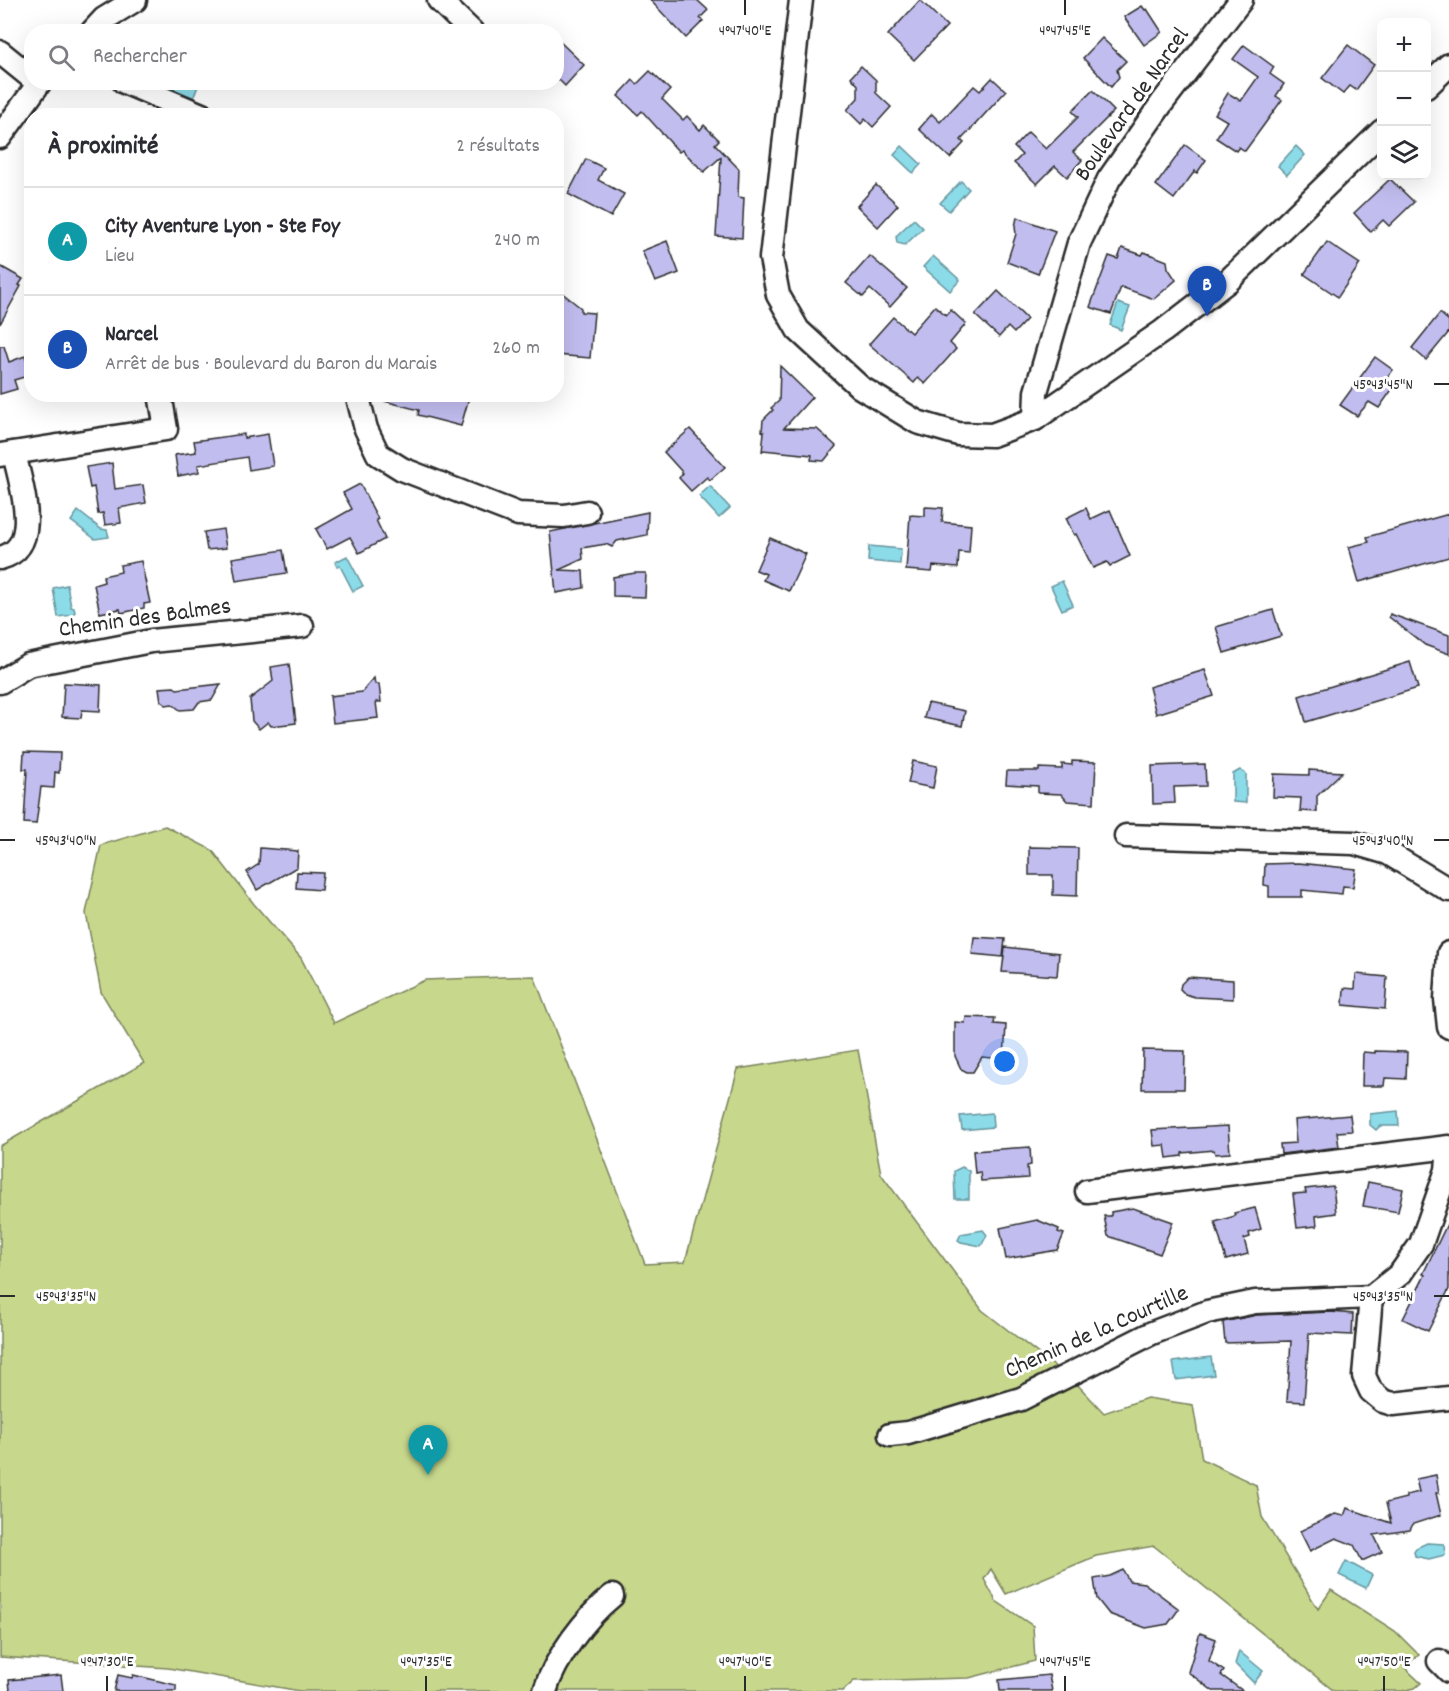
<!DOCTYPE html>
<html lang="fr">
<meta charset="utf-8">
<style>
body{margin:0;font-family:Dekko,sans-serif;background:#f2f2f3;color:#2b2b33}
.controls{position:absolute;right:18px;top:18px;display:grid;overflow:hidden;border-radius:12px;box-shadow:0 6px 24px #0002}
.controls button{width:54px;height:54px;display:grid;place-items:center;padding:0;border:0;border-bottom:2px solid #e1e1e2;background:#fff;color:#2b2b33;font:30px sans-serif}
.you{position:absolute;left:1005px;top:1062px;width:21px;height:21px;margin:-15px;border:4px solid #fff;border-radius:50%;background:#1a73e8;box-shadow:0 0 0 9px #1a73e833}
.badge{display:grid;place-items:center;width:39px;height:39px;border-radius:50%;background:#c8321e;color:#fff;font-size:20px;font-weight:700}
.pin{position:absolute;translate:-50% -50px;filter:drop-shadow(0 2px 3px #0008)}
.pin::after{content:'';position:absolute;top:32px;width:21px;height:18px;background:inherit;clip-path:polygon(0 0,100% 0,50% 100%)}
.list{margin:0;padding:0;list-style:none}
h2{display:flex;justify-content:space-between;align-items:center;height:78px;margin:0;padding:0 24px;font-size:26px}
h2 small{font-size:20px;font-weight:400;color:#7c7c81}
.list li{display:grid;grid-template-columns:39px 1fr auto;gap:18px;align-items:center;box-sizing:border-box;height:108px;padding:0 24px;border-top:2px solid #e1e1e2}
.list b{display:block;font-size:22px;white-space:nowrap}
.list p{margin:0;font-size:20px;white-space:nowrap;color:#7c7c81}
.list em{font-size:20px;font-style:normal;color:#7c7c81}
.icon{flex:none;width:33px;height:33px;fill:none;stroke:currentColor;stroke-width:2;stroke-linecap:round;stroke-linejoin:round}
.map{position:relative;flex:none;width:1449px;height:1691px;overflow:hidden}
.search{position:absolute;background:#fff;box-shadow:0 6px 24px #0002;left:24px;top:24px;width:540px;height:66px;display:flex;align-items:center;gap:15px;box-sizing:border-box;padding:0 21px;border-radius:24px;color:#7c7c81;font-size:22px}
.panel{position:absolute;background:#fff;box-shadow:0 6px 24px #0002;left:24px;top:108px;width:540px;height:294px;border-radius:24px}
.map>svg:first-child{display:block}
</style>
<div class="map">
<svg width="1449" height="1691" viewBox="0 0 1449 1691">
<rect width="100%" height="100%" fill="#fff"/>
<filter id="ink" filterUnits="userSpaceOnUse"><feTurbulence type="fractalNoise" baseFrequency=".0167" numOctaves="2"/><feDisplacementMap in="SourceGraphic" scale="12" xChannelSelector="R" yChannelSelector="G"/><feConvolveMatrix kernelMatrix="1 2 1 2 8 2 1 2 1" color-interpolation-filters="sRGB"/></filter>
<g filter="url(#ink)">
<!-- green -->
<polygon fill="#c7d88c" stroke="#79825c" stroke-width="1.5" points="165,826 212,850 254,904 301,958 334,1023 425,980 534,976 645,1264 685,1262 738,1069 858,1050 881,1174 982,1310 1076,1383 1104,1413 1147,1398 1193,1405 1202,1459 1256,1485 1262,1517 1318,1609 1331,1590 1395,1631 1419,1655 1404,1667 1421,1683 1415,1688 1402,1691 1334,1691 1154,1546 1096,1556 1006,1594 991,1569 984,1579 996,1601 1033,1626 1035,1661 969,1678 854,1681 843,1691 300,1691 168,1668 0,1657 0,1146 144,1063 101,992 86,913 101,845"/>
<!-- water -->
<g fill="#8cdbe9" stroke="#65959d" stroke-width="1.5">
<polygon points="168,83 188,83 198,86 193,99 169,90"/>
<polygon points="902,146 921,164 913,173 894,155"/>
<polygon points="1296,146 1305,155 1287,175 1278,166"/>
<polygon points="961,181 969,189 949,211 940,203"/>
<polygon points="914,219 923,228 905,245 897,243 896,236"/>
<polygon points="933,256 960,280 950,291 923,267"/>
<polygon points="1118,303 1130,307 1121,330 1110,325"/>
<polygon points="710,486 730,508 719,518 699,496"/>
<polygon points="78,511 101,529 107,530 109,537 95,539 71,521"/>
<polygon points="869,546 901,549 900,564 868,561"/>
<polygon points="347,556 363,586 353,591 340,566 337,567 335,562"/>
<polygon points="1062,581 1073,605 1062,610 1051,586"/>
<polygon points="67,585 71,607 74,608 75,612 72,615 58,617 53,588"/>
<polygon points="1240,770 1246,774 1246,803 1233,802 1233,774"/>
<polygon points="1398,1111 1399,1126 1380,1126 1376,1130 1370,1125 1370,1114"/>
<polygon points="992,1113 993,1127 962,1130 960,1116"/>
<polygon points="962,1167 969,1171 969,1199 955,1199 954,1171"/>
<polygon points="983,1230 987,1235 981,1246 961,1242 958,1240 961,1234"/>
<polygon points="1211,1357 1214,1375 1176,1380 1173,1362"/>
<polygon points="1427,1543 1444,1544 1445,1555 1429,1559 1415,1556 1414,1551 1416,1548"/>
<polygon points="1346,1561 1372,1575 1366,1588 1339,1575"/>
<polygon points="1239,1651 1263,1671 1254,1683 1235,1664"/>
</g>
<!-- building -->
<g fill="#c1bdef" stroke="#2b2b2b" stroke-width="1.5">
<polygon points="650,0 697,0 708,10 700,18 703,21 686,38"/>
<polygon points="920,0 947,26 914,60 888,35"/>
<polygon points="1142,6 1145,10 1147,9 1162,32 1144,45 1124,17"/>
<polygon points="556,38 584,65 565,86 556,77"/>
<polygon points="1102,38 1126,61 1117,70 1119,77 1111,87 1083,58"/>
<polygon points="1244,45 1274,67 1270,74 1284,84 1276,96 1282,100 1245,151 1239,147 1236,151 1216,138 1227,121 1215,114 1228,93 1241,101 1258,77 1233,59"/>
<polygon points="1348,45 1374,65 1356,90 1350,86 1343,94 1322,78"/>
<polygon points="861,66 876,80 876,93 891,107 873,127 865,119 861,124 847,110 858,98 858,85 851,77"/>
<polygon points="650,71 670,90 662,99 683,120 687,116 700,130 704,125 719,140 715,144 739,169 738,197 744,198 742,238 716,236 721,157 704,172 682,150 679,152 642,111 638,115 618,96 633,80 637,84"/>
<polygon points="992,78 1006,91 961,140 964,143 950,158 919,129 932,114 940,122 974,86 980,91"/>
<polygon points="1093,90 1114,111 1073,152 1082,160 1067,177 1055,166 1037,184 1014,163 1022,155 1014,147 1028,132 1046,149 1078,117 1072,111"/>
<polygon points="1185,145 1206,160 1197,173 1195,171 1174,199 1156,185"/>
<polygon points="586,159 604,168 598,180 624,194 611,217 568,194"/>
<polygon points="1390,179 1414,202 1389,226 1383,220 1371,232 1354,213"/>
<polygon points="876,185 898,205 878,227 857,206"/>
<polygon points="1017,217 1055,231 1038,274 1007,262 1016,234 1015,227"/>
<polygon points="667,241 679,273 655,282 642,251"/>
<polygon points="1327,242 1360,264 1338,297 1304,274"/>
<polygon points="1122,248 1142,255 1144,252 1167,261 1168,268 1176,280 1154,299 1121,287 1111,314 1090,307 1109,256 1118,259"/>
<polygon points="870,256 907,288 890,307 870,289 863,297 846,283"/>
<polygon points="0,266 23,279 19,285 21,286 0,324"/>
<polygon points="556,288 581,308 581,312 594,313 590,358 556,355"/>
<polygon points="998,291 1027,319 1014,333 1008,327 999,337 975,315"/>
<polygon points="935,306 946,315 951,310 966,324 950,343 956,349 925,384 918,378 914,383 869,344 893,317 911,333"/>
<polygon points="1440,313 1449,321 1449,332 1426,360 1412,348"/>
<polygon points="0,346 4,346 9,362 25,356 31,375 14,380 17,389 0,394"/>
<polygon points="1375,357 1393,370 1387,378 1396,384 1379,408 1369,402 1357,416 1340,405"/>
<polygon points="780,366 812,397 784,428 817,429 836,446 824,461 811,460 812,455 763,450 762,452 764,432 762,431 763,420 773,410 771,408 779,401"/>
<polygon points="380,394 470,394 461,426 418,415 419,410 380,400"/>
<polygon points="690,429 725,467 710,480 707,477 691,491 679,478 683,473 664,452"/>
<polygon points="244,434 244,438 268,434 273,466 249,470 247,457 198,465 199,472 178,476 175,455 196,452 194,441"/>
<polygon points="112,463 115,489 143,485 146,503 119,508 121,523 105,525 103,513 98,514 94,487 90,488 86,467"/>
<polygon points="360,484 378,519 376,520 385,539 359,553 350,537 327,549 316,529 352,509 343,493"/>
<polygon points="925,507 943,508 942,522 971,525 969,553 959,552 958,568 933,566 932,572 906,570 910,515 925,516"/>
<polygon points="1086,508 1091,519 1110,510 1130,556 1110,566 1107,562 1093,568 1076,534 1074,535 1066,518"/>
<polygon points="648,512 647,535 617,541 612,547 606,544 582,548 583,559 559,570 583,571 584,588 556,593 550,532"/>
<polygon points="1449,514 1449,557 1359,582 1349,547 1369,542 1367,537"/>
<polygon points="223,529 226,548 207,550 204,532"/>
<polygon points="770,538 806,554 789,591 763,580 766,574 756,570"/>
<polygon points="283,550 287,573 236,581 232,558"/>
<polygon points="141,561 150,603 144,604 144,608 121,613 120,609 100,613 94,585 104,582 103,576 121,572 120,565"/>
<polygon points="635,573 646,573 645,597 613,596 613,577"/>
<polygon points="1273,610 1281,636 1224,653 1216,627"/>
<polygon points="1390,614 1449,635 1449,654 1425,645 1389,617"/>
<polygon points="1410,662 1418,688 1306,722 1299,696"/>
<polygon points="289,664 296,723 271,726 268,722 259,729 252,721 250,699 273,681 271,667"/>
<polygon points="1205,670 1214,696 1156,714 1149,687"/>
<polygon points="374,678 375,684 379,684 381,702 376,702 378,718 333,723 330,696 362,692"/>
<polygon points="64,683 101,685 100,711 82,710 81,718 62,717"/>
<polygon points="221,684 212,700 199,702 194,709 180,710 172,704 166,705 161,701 159,688 174,687 177,689"/>
<polygon points="928,703 965,711 962,726 924,718"/>
<polygon points="24,752 60,753 59,773 55,772 54,788 41,787 36,824 24,823 27,769 23,769"/>
<polygon points="913,761 937,766 933,788 908,783"/>
<polygon points="1072,761 1096,762 1094,803 1067,801 1061,794 1038,793 1038,786 1006,784 1007,771 1039,771 1039,768 1062,769 1062,764 1072,765"/>
<polygon points="1205,764 1206,786 1174,787 1175,803 1153,804 1152,766"/>
<polygon points="1309,770 1342,772 1317,796 1317,812 1300,811 1301,798 1273,797 1274,774 1309,775"/>
<polygon points="1029,847 1078,848 1077,896 1053,895 1053,875 1029,875"/>
<polygon points="260,848 298,851 297,867 257,890 247,872 259,864"/>
<polygon points="1298,863 1356,869 1353,887 1343,886 1342,894 1302,890 1302,897 1269,897 1269,886 1264,885 1265,864"/>
<polygon points="297,872 323,873 321,890 296,888"/>
<polygon points="974,937 1005,939 1003,957 972,954"/>
<polygon points="1005,947 1059,953 1057,976 1002,972"/>
<polygon points="1356,974 1387,977 1385,1009 1343,1005 1344,988 1355,989"/>
<polygon points="1188,977 1233,980 1233,999 1195,997 1185,994 1180,989 1181,984"/>
<polygon points="966,1017 995,1018 994,1024 1006,1025 1004,1059 982,1057 973,1072 967,1072 961,1069 955,1056 955,1022 965,1023"/>
<polygon points="1143,1050 1185,1051 1184,1089 1142,1089"/>
<polygon points="1375,1051 1407,1052 1406,1079 1385,1078 1384,1086 1362,1086 1363,1052 1375,1053"/>
<polygon points="1350,1115 1352,1131 1337,1132 1339,1147 1281,1154 1280,1144 1296,1143 1294,1120"/>
<polygon points="1228,1126 1230,1153 1215,1154 1214,1150 1182,1153 1182,1156 1167,1158 1165,1145 1154,1146 1152,1130"/>
<polygon points="1030,1147 1031,1165 1027,1166 1028,1178 981,1181 980,1172 975,1173 973,1151"/>
<polygon points="1368,1182 1403,1189 1398,1212 1363,1206"/>
<polygon points="1333,1186 1336,1213 1316,1216 1317,1226 1297,1228 1293,1194 1306,1193 1305,1189"/>
<polygon points="1133,1208 1173,1222 1160,1254 1108,1236 1104,1216 1111,1216 1111,1212"/>
<polygon points="1255,1208 1261,1229 1249,1233 1250,1237 1244,1239 1248,1254 1226,1260 1215,1222 1235,1216 1234,1213"/>
<polygon points="1037,1220 1059,1229 1058,1232 1064,1234 1057,1250 1006,1259 1000,1228"/>
<polygon points="1449,1220 1449,1289 1428,1331 1403,1319 1425,1275 1423,1274"/>
<polygon points="1331,1312 1353,1314 1352,1335 1309,1333 1304,1402 1287,1401 1291,1341 1225,1343 1223,1322 1257,1315"/>
<polygon points="1436,1475 1439,1493 1436,1493 1441,1515 1413,1524 1410,1530 1374,1535 1382,1552 1362,1561 1354,1545 1336,1538 1310,1551 1300,1531 1335,1514 1344,1516 1347,1508 1391,1523 1386,1503 1406,1498 1406,1495 1419,1492 1416,1479"/>
<polygon points="1123,1570 1129,1581 1144,1583 1179,1609 1168,1624 1146,1628 1109,1614 1097,1599 1094,1579 1110,1576"/>
<polygon points="1200,1633 1216,1639 1209,1661 1224,1671 1221,1675 1243,1691 1213,1691 1188,1672"/>
<polygon points="61,1675 63,1691 10,1691 9,1680"/>
<polygon points="118,1675 132,1678 133,1675 176,1685 176,1691 114,1691"/>
<polygon points="1049,1675 1052,1691 1000,1691 999,1680"/>
</g>
<g fill="none" stroke-linecap="round" stroke-linejoin="round">
<defs>
<g id="minor">
<polyline points="439,0 472,32"/>
<polyline points="801,0 771,258 778,295 798,330 860,387 917,422 958,434 992,435 1035,419 1163,331 1228,281 1382,131"/>
<polyline points="92,32 104,19 135,0"/>
<polyline points="0,52 32,78"/>
<polyline points="124,82 204,116"/>
<polyline points="1426,87 1449,65"/>
<polyline points="0,137 40,82"/>
<polyline points="357,394 366,429 378,454 402,469 518,514 564,516 587,512"/>
<polyline points="1035,419 1036,392 1079,243 1109,179 1162,103 1241,0"/>
<polyline points="0,455 166,429 160,394"/>
<path d="M 0,558 C 44,548 20,483 14,453"/>
<polyline points="0,682 28,665 151,641 302,626"/>
<polyline points="1126,836 1354,843 1388,853 1449,890"/>
<polyline points="1449,953 1446,999 1449,1027"/>
<polyline points="1087,1191 1449,1147"/>
<polyline points="1371,1297 1364,1376 1371,1391 1383,1401 1393,1404 1449,1398"/>
<polyline points="890,1435 908,1433 1021,1399 1152,1333 1207,1312 1255,1302 1371,1297 1400,1274 1421,1244 1447,1170 1449,1148"/>
<polyline points="1439,1661 1449,1671"/>
<path d="M 545,1691 C 555,1658 586,1617 612,1596"/>
</g>
</defs>
<!-- minor casing -->
<use href="#minor" stroke="#2b2b2b" stroke-width="27"/>
<!-- minor -->
<use href="#minor" stroke="#fff" stroke-width="22"/>
</g>
</g>
<!-- ticks -->
<path fill="none" stroke="#2b2b2b" stroke-width="2" d="M 745,0 L 745,15M 1065,0 L 1065,15M 1434,384 L 1449,384M 0,840 L 15,840M 1434,840 L 1449,840M 0,1296 L 15,1296M 1434,1296 L 1449,1296M 107,1676 L 107,1691M 426,1676 L 426,1691M 745,1676 L 745,1691M 1065,1676 L 1065,1691M 1384,1676 L 1384,1691"/>
<g text-anchor="middle" dominant-baseline="central" stroke-width="6" stroke-linejoin="round" paint-order="stroke">
<!-- street labels -->
<g font-size="24" fill="#2b2b2b" stroke="#fff">
<text transform="translate(1133 105) rotate(-55)">Boulevard de Narcel</text>
<text transform="translate(145 619) rotate(-8)">Chemin des Balmes</text>
<text transform="translate(1097 1333) rotate(-24)">Chemin de la Courtille</text>
</g>
</g>
<g font-size="15" text-anchor="middle" fill="#2b2b2b" stroke="#fff" stroke-width="6" stroke-linejoin="round" paint-order="stroke">
<text x="745" y="35">4°47'40"E</text>
<text x="1065" y="35">4°47'45"E</text>
<text x="1383" y="389">45°43'45"N</text>
<text x="66" y="845">45°43'40"N</text>
<text x="1383" y="845">45°43'40"N</text>
<text x="66" y="1301">45°43'35"N</text>
<text x="1383" y="1301">45°43'35"N</text>
<text x="107" y="1666">4°47'30"E</text>
<text x="426" y="1666">4°47'35"E</text>
<text x="745" y="1666">4°47'40"E</text>
<text x="1065" y="1666">4°47'45"E</text>
<text x="1384" y="1666">4°47'50"E</text>
</g>
</svg>
<div class="controls">
<button>+</button>
<button>−</button>
<button><svg class="icon" aria-label="layers" viewBox="0 0 24 24"><path d="M12 4l9 5-9 5-9-5zM3 14l9 5 9-5"/></svg></button>
</div>
<div class="you"></div>
<div class="pin badge" style="left:428px;top:1475px;background:#0f9aa8">A</div>
<div class="pin badge" style="left:1207px;top:316px;background:#1a4fb4">B</div>
<div class="search"><svg class="icon" aria-label="search" viewBox="0 0 24 24"><circle cx="10" cy="10" r="6"/><path d="M15 15l6 6"/></svg>Rechercher</div>
<section class="panel">
<h2>À proximité<small>2 résultats</small></h2>
<ul class="list">
<li><span class="badge" style="background:#0f9aa8">A</span><div><b>City Aventure Lyon - Ste Foy</b><p>Lieu</p></div><em>240 m</em></li>
<li><span class="badge" style="background:#1a4fb4">B</span><div><b>Narcel</b><p>Arrêt de bus · Boulevard du Baron du Marais</p></div><em>260 m</em></li>
</ul>
</section>
</div>
